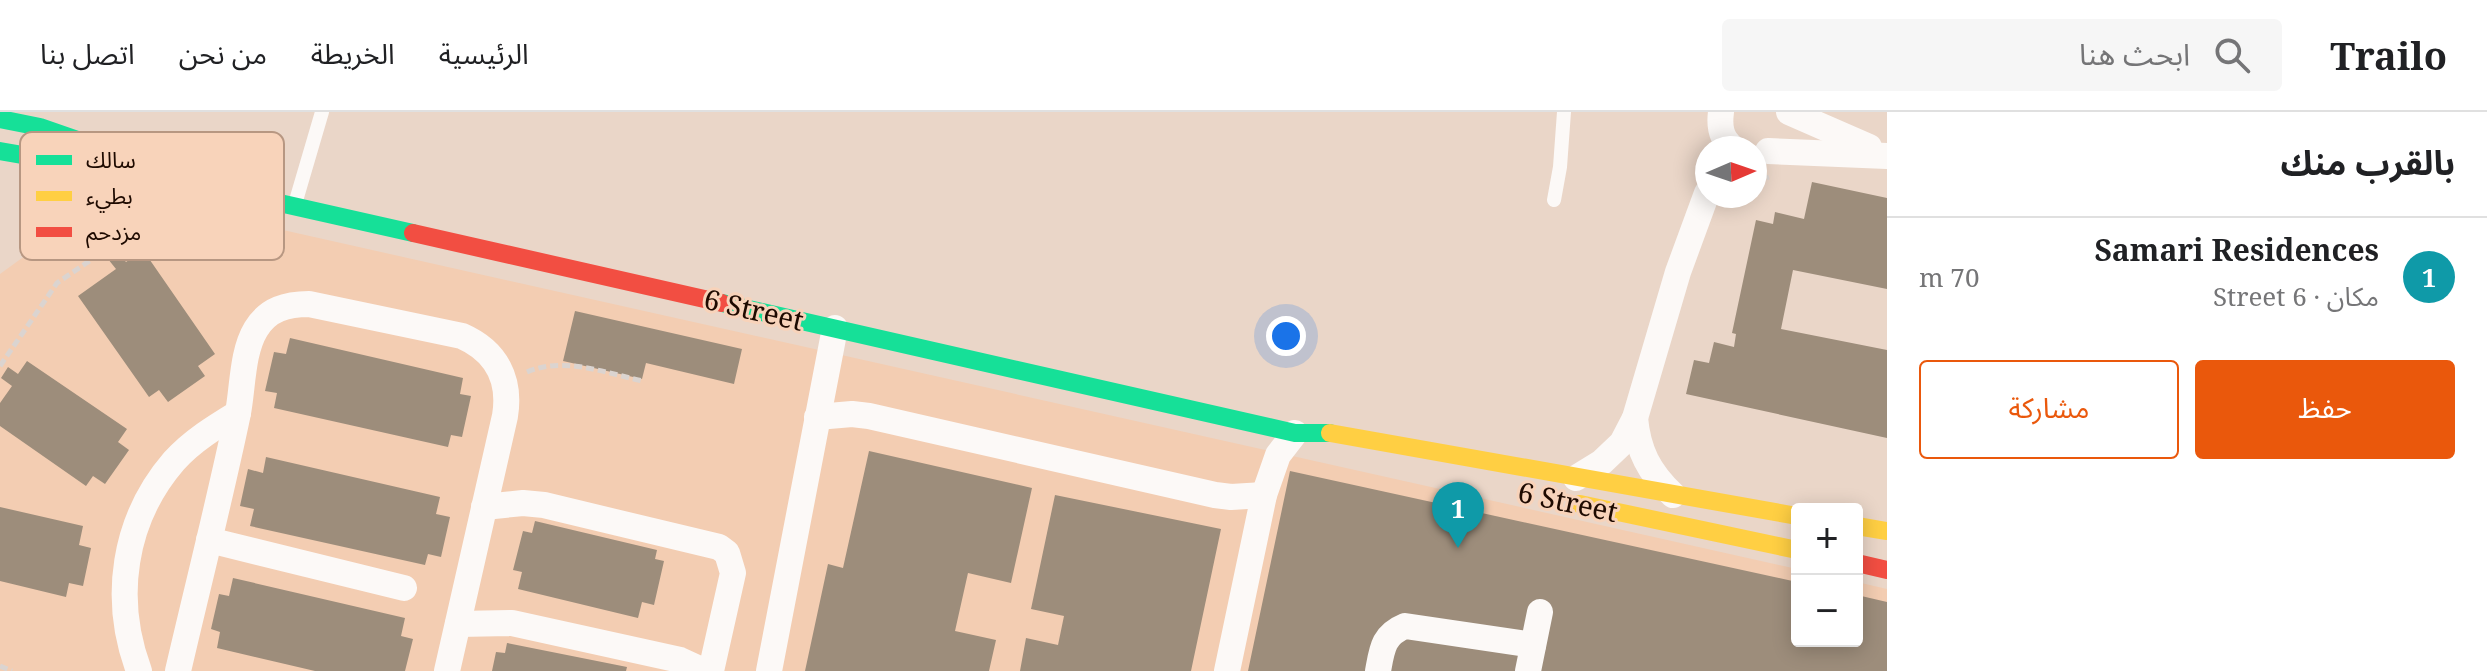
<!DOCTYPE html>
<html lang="ar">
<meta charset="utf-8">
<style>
body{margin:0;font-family:"Noto Serif","Noto Sans Arabic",serif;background:#f6f6f6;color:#202124;direction:rtl}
.controls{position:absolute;right:24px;bottom:24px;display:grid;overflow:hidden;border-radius:8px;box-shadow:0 4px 20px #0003}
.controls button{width:72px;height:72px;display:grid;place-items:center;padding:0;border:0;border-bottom:2px solid #e0e0e0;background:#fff;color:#202124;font:40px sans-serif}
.compass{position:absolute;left:1695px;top:24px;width:72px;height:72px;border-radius:50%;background:#fff;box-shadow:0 4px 20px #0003;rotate:88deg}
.you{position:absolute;left:1286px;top:224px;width:28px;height:28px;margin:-20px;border:6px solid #fff;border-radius:50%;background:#1a73e8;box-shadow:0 0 0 12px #1a73e833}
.badge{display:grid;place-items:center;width:52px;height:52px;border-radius:50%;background:#ea580c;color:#fff;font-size:26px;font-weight:700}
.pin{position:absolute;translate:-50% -66px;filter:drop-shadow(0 2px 4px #0008)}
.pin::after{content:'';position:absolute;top:42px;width:28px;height:24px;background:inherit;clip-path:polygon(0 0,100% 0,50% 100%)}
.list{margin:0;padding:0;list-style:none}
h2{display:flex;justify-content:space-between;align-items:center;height:104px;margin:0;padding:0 32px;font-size:34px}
h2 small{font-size:26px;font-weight:400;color:#757577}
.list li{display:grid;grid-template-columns:52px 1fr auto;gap:24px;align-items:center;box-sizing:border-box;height:120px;padding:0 32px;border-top:2px solid #e0e0e0}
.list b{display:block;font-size:30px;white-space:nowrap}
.list p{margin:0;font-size:26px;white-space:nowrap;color:#757577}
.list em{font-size:26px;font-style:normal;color:#757577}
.actions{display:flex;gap:16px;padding:24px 32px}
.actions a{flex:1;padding:18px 0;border:2px solid #ea580c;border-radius:8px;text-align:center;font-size:28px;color:#ea580c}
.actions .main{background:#ea580c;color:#fff}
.icon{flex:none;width:44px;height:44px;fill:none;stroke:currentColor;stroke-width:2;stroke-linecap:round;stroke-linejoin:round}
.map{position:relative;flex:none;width:1887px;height:559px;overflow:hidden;direction:ltr}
header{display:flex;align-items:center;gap:48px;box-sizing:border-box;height:112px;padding:0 40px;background:#fff;border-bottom:2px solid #e0e0e0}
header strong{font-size:38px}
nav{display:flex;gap:44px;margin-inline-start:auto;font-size:28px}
.search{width:560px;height:72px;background:#f6f6f6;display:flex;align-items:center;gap:20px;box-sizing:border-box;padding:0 28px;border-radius:8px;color:#757577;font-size:30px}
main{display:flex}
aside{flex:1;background:#fff}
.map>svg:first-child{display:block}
</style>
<header>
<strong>Trailo</strong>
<div class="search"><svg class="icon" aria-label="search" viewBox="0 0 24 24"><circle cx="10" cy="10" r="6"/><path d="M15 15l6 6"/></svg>ابحث هنا</div>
<nav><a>الرئيسية</a><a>الخريطة</a><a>من نحن</a><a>اتصل بنا</a></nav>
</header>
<main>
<aside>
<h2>بالقرب منك<small></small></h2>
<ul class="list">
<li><span class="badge" style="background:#0f9aa8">1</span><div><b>Samari Residences</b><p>مكان · 6 Street</p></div><em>70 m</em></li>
</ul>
<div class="actions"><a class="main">حفظ</a><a>مشاركة</a></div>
</aside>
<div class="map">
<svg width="1887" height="559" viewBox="0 0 1887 559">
<rect width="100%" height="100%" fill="#ead6c8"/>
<!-- built -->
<polygon fill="#f3cdb2" points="113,80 1797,457 1797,529 1857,529 1857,470 1887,477 1887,559 0,559 0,162"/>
<!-- building -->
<g fill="#9d8d7b">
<polygon points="1812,70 1887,86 1887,177 1793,158 1781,217 1887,238 1887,326 1686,282 1694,248 1709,251 1714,230 1734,235 1736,222 1732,221 1756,108 1773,112 1775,100 1804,107"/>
<polygon points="143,138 215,242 198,254 205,264 168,290 159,278 149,285 78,184 116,157 108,147 118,140 126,150"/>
<polygon points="575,199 742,237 734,272 646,251 642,267 563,249"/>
<polygon points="290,226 463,266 460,282 471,284 462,325 451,323 448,335 274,296 277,281 265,279 274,240 286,242"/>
<polygon points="27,249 127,317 118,330 129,338 105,372 93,364 86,374 0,314 0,291 12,274 1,266 8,255 18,262"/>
<polygon points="869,339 1032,376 1011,471 968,461 955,519 996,528 989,559 805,559 828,452 843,456"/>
<polygon points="266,345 440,385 436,402 450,405 441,445 428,442 425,453 250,414 254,397 240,394 248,357 263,361"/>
<polygon points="1290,359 1797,470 1797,529 1857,529 1857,483 1887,490 1887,559 1248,559"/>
<polygon points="1055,383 1221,417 1191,559 1020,559 1026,526 1058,533 1064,504 1031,497"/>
<polygon points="0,395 83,414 79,433 91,436 83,474 69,471 66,485 0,469"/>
<polygon points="535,409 657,438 655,447 664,449 654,493 642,490 638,506 518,477 522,460 513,458 523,419 532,421"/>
<polygon points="233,466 405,506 401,524 413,527 405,559 315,559 217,536 220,520 211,517 219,482 229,484"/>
<polygon points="507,531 627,555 626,559 492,559 496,540 505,541"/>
</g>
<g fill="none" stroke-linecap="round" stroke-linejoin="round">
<!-- path -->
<g stroke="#dbd4d0" stroke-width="5" stroke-dasharray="8 4" stroke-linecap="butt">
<polyline points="1755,70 1769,65"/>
<polyline points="0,254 57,171 120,128"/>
<path d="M 527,260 C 564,244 605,261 643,269"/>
<polyline points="0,554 12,559"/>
</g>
<!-- lane -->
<g stroke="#fcf9f7" stroke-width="14">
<polyline points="1554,88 1560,55 1564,0"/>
<polyline points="295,92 322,0"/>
</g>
<!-- street -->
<g stroke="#fcf9f7" stroke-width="26">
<path d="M 1721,0 C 1719,15 1721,27 1733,36"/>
<polyline points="1789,0 1869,35"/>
<polyline points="1768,39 1887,44"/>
<polyline points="817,305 852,302 869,304 1215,383 1231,385 1264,383"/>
<path d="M 1635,306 C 1638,339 1649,360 1673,383"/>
<polyline points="1576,366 1602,350 1622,331 1635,306 1678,160 1707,81"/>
<polyline points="484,395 523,391 544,393 719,435 727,441 733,461 711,559"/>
<polyline points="209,428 404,476"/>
<polyline points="458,512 512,511 680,548 704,559"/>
<path d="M 139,559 C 112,487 123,408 174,349 C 192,329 215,315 238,301"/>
<path d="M 178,559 C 198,473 220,387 238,301 C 243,274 242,240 256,217 C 268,197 287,192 309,192 L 462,224 C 496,239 511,267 505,304 L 447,559"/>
<polyline points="769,559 835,216"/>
<polyline points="1227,559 1264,383 1278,343 1295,321"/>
<path d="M 1378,559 C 1382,537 1383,523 1405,514 L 1533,533"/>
<polyline points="1528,559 1540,500"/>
</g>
<!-- fast -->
<g stroke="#16e098" stroke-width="18">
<polyline points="0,7 40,15 112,40"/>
<polyline points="0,39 213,76 413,121"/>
<polyline points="722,191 1295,321 1330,321"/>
</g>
<!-- slow -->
<g stroke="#ffcf43" stroke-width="18">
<polyline points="1330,321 1797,404"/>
<polyline points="1580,392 1797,438"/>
<polyline points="1857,414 1887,419"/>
</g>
<!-- jam -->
<g stroke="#f24e42" stroke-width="18">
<polyline points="413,121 722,191"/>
<polyline points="1857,451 1887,458"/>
</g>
</g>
<g text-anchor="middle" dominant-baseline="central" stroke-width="6" stroke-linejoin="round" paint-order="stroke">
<!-- street labels -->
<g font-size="28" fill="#1e0a00" stroke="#f8d3ba">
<text transform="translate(754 197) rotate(13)">6 Street</text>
<text transform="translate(1568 389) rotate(12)">6 Street</text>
</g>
</g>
<!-- legend -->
<rect x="20" y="20" width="264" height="128" rx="12" fill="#f8d3ba" stroke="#b79782" stroke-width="2"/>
<rect x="36" y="43" width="36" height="10" fill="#16e098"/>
<rect x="36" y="79" width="36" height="10" fill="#ffcf43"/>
<rect x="36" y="115" width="36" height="10" fill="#f24e42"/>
<g font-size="22" fill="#1e0a00">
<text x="86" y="56">سالك</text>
<text x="86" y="92">بطيء</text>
<text x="86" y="128">مزدحم</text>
</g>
</svg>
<div class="controls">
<button>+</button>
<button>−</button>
</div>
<svg class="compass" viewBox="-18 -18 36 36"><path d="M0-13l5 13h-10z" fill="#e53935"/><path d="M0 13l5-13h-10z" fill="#757577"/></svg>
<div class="you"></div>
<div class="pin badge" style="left:1458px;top:436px;background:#0f9aa8">1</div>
</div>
</main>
